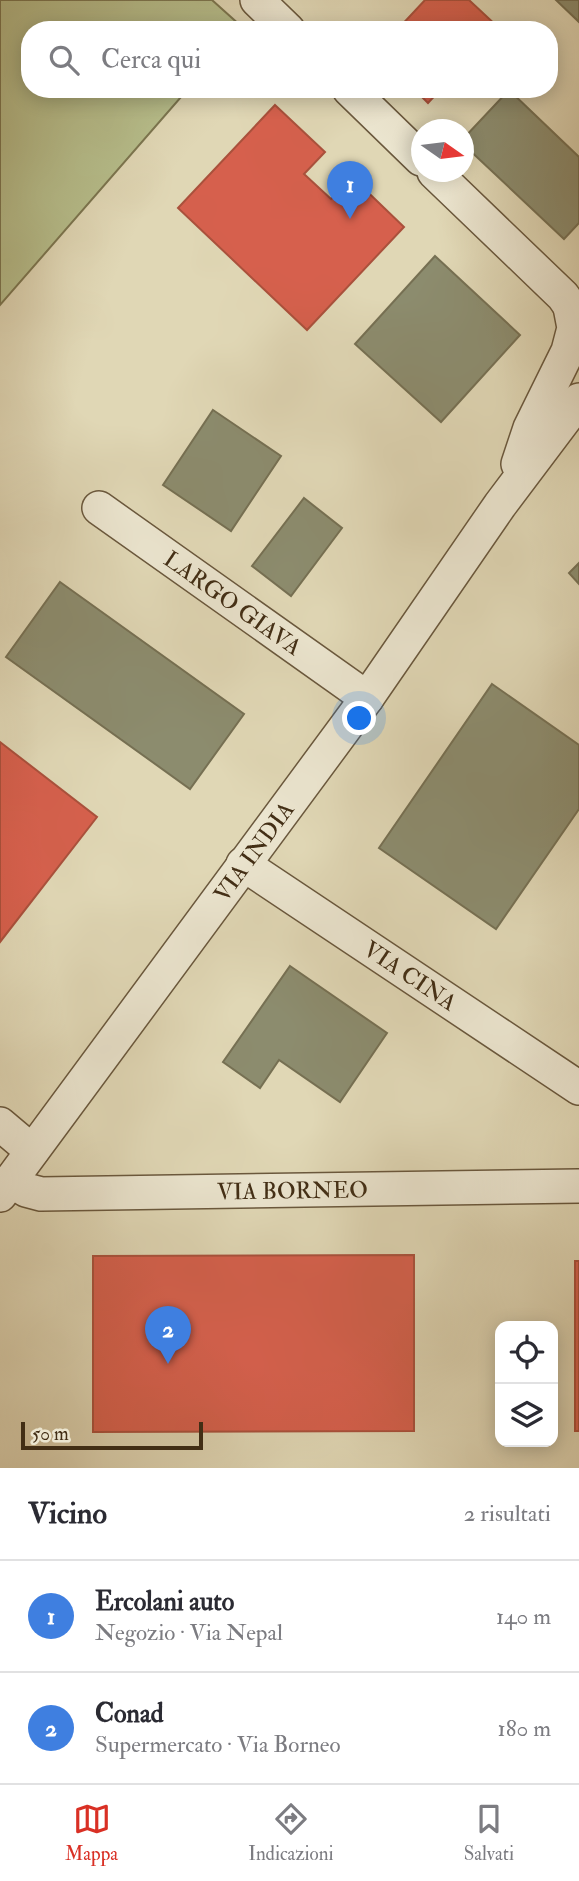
<!DOCTYPE html>
<html lang="it">
<meta charset="utf-8">
<style>
body{margin:0;font-family:"IM FELL Double Pica",serif;background:#f2f2f3;color:#2b2b33}
.controls{position:absolute;right:21px;bottom:21px;display:grid;overflow:hidden;border-radius:14px;box-shadow:0 4px 18px #0003}
.controls button{width:63px;height:63px;display:grid;place-items:center;padding:0;border:0;border-bottom:2px solid #e1e1e2;background:#fff;color:#2b2b33;font:35px sans-serif}
.compass{position:absolute;left:411px;top:119px;width:63px;height:63px;border-radius:50%;background:#fff;box-shadow:0 4px 18px #0003;rotate:104deg}
.scale{position:absolute;left:21px;bottom:18px;width:182px;box-sizing:border-box;padding-left:7px;border:4px solid #422e15;border-top:0;font-size:19px;line-height:24px;white-space:nowrap;color:#422e15;-webkit-text-stroke:5px #ebe5cf;paint-order:stroke}
.you{position:absolute;left:360px;top:719px;width:24px;height:24px;margin:-18px;border:5px solid #fff;border-radius:50%;background:#1a73e8;box-shadow:0 0 0 10px #1a73e833}
.badge{display:grid;place-items:center;width:46px;height:46px;border-radius:50%;background:#d93025;color:#fff;font-size:23px;font-weight:700}
.pin{position:absolute;translate:-50% -58px;filter:drop-shadow(0 2px 4px #0008)}
.pin::after{content:'';position:absolute;top:37px;width:24px;height:21px;background:inherit;clip-path:polygon(0 0,100% 0,50% 100%)}
.list{margin:0;padding:0;list-style:none}
h2{display:flex;justify-content:space-between;align-items:center;height:91px;margin:0;padding:0 28px;font-size:30px}
h2 small{font-size:23px;font-weight:400;color:#7c7c81}
.list li{display:grid;grid-template-columns:46px 1fr auto;gap:21px;align-items:center;box-sizing:border-box;height:112px;padding:0 28px;border-top:2px solid #e1e1e2}
.list b{display:block;font-size:26px;white-space:nowrap}
.list p{margin:0;font-size:23px;white-space:nowrap;color:#7c7c81}
.list em{font-size:23px;font-style:normal;color:#7c7c81}
.icon{flex:none;width:38px;height:38px;fill:none;stroke:currentColor;stroke-width:2;stroke-linecap:round;stroke-linejoin:round}
.map{position:relative;flex:none;width:579px;height:1468px;overflow:hidden}
.search{position:absolute;background:#fff;box-shadow:0 4px 18px #0003;left:21px;right:21px;top:21px;height:77px;display:flex;align-items:center;gap:18px;box-sizing:border-box;padding:0 24px;border-radius:28px;color:#7c7c81;font-size:26px}
.sheet{height:315px;background:#fff}
nav{display:flex;justify-content:space-around;align-items:center;box-sizing:border-box;height:98px;border-top:2px solid #e1e1e2;background:#fff;font-size:19px;color:#7c7c81}
nav a{display:grid;justify-items:center;gap:4px}
nav .on{color:#d93025}
.map>svg:first-child{display:block}
</style>
<div class="map">
<svg width="579" height="1468" viewBox="0 0 579 1468">
<rect width="100%" height="100%" fill="#e0d7b5"/>
<filter id="stains"><feTurbulence type="fractalNoise" baseFrequency=".00286" numOctaves="4"/><feColorMatrix values="0 0 0 0 .2 0 0 0 0 .09 0 0 0 0 .02 0 0 0 .5 -.17"/></filter>
<radialGradient id="worn" r=".72"><stop offset=".6" stop-color="#630" stop-opacity="0"/><stop offset="1" stop-color="#630" stop-opacity=".3"/></radialGradient>
<!-- green -->
<polygon fill="#b6bd8b" stroke="#7c7650" stroke-width="2" points="0,0 212,0 242,27 240,30 30,30 30,89 188,89 0,305"/>
<!-- shops -->
<g fill="#d6604d" stroke="#aa513c" stroke-width="2">
<polygon points="425,0 469,0 499,28 397,30"/>
<polygon points="414,89 441,89 428,103"/>
<polygon points="275,105 325,152 304,174 331,199 352,177 404,227 307,330 178,208"/>
<polygon points="0,742 97,817 0,942"/>
<polygon points="414,1255 414,1431 93,1432 93,1256"/>
<rect x="575" y="1261" width="4" height="170"/>
</g>
<!-- industry -->
<g fill="#8c8c6e" stroke="#767053" stroke-width="2">
<polygon points="556,0 579,0 579,22"/>
<polygon points="509,90 579,157 579,223 564,239 463,144 463,139"/>
<polygon points="435,256 520,335 441,422 355,344"/>
<polygon points="213,410 281,456 231,531 163,485"/>
<polygon points="304,498 342,528 291,596 252,566"/>
<polygon points="579,563 579,584 569,573"/>
<polygon points="60,582 244,714 190,789 6,657"/>
<polygon points="492,684 579,745 579,809 496,929 379,848"/>
<polygon points="290,966 387,1033 340,1102 279,1060 260,1088 223,1062"/>
</g>
<g fill="none" stroke-linecap="round" stroke-linejoin="round">
<defs>
<g id="minor">
<polyline points="257,0 288,30"/>
<polyline points="349,89 421,159"/>
<polyline points="434,172 563,296 579,319"/>
<polyline points="518,464 530,428 568,351 574,328 570,307"/>
<path id="s1" d="M 99,508 L 367,698"/>
<path id="s2" d="M 243,864 L 579,1088"/>
<polyline points="0,1124 32,1151"/>
<path id="s3" d="M 11,1180 L 26,1190 L 41,1194 L 579,1186"/>
<path id="s4" d="M 0,1195 L 367,698 L 500,505 L 579,400"/>
</g>
</defs>
<!-- minor casing -->
<use href="#minor" stroke="#6a583d" stroke-width="36"/>
<!-- minor -->
<use href="#minor" stroke="#ebe5cf" stroke-width="33"/>
</g>
<g text-anchor="middle" dominant-baseline="central" stroke-width="7" stroke-linejoin="round" paint-order="stroke">
<!-- street labels -->
<g font-size="23" fill="#422e15" stroke="#ebe5cf">
<text stroke="none"><textPath href="#s1" startOffset="164">LARGO GIAVA</textPath></text>
<text stroke="none"><textPath href="#s4" startOffset="427">VIA INDIA</textPath></text>
<text stroke="none"><textPath href="#s2" startOffset="201">VIA CINA</textPath></text>
<text stroke="none"><textPath href="#s3" startOffset="285">VIA BORNEO</textPath></text>
</g>
</g>
<rect width="100%" height="100%" filter="url(#stains)"/>
<rect width="100%" height="100%" fill="url(#worn)"/>
</svg>
<div class="controls">
<button><svg class="icon" aria-label="locate" viewBox="0 0 24 24"><circle cx="12" cy="12" r="6"/><path d="M12 2v4M12 18v4M2 12h4M18 12h4"/></svg></button>
<button><svg class="icon" aria-label="layers" viewBox="0 0 24 24"><path d="M12 4l9 5-9 5-9-5zM3 14l9 5 9-5"/></svg></button>
</div>
<svg class="compass" viewBox="-18 -18 36 36"><path d="M0-13l5 13h-10z" fill="#e53935"/><path d="M0 13l5-13h-10z" fill="#7c7c81"/></svg>
<div class="scale">50 m</div>
<div class="you"></div>
<div class="pin badge" style="left:350px;top:219px;background:#3f7fe0">1</div>
<div class="pin badge" style="left:168px;top:1364px;background:#3f7fe0">2</div>
<div class="search"><svg class="icon" aria-label="search" viewBox="0 0 24 24"><circle cx="10" cy="10" r="6"/><path d="M15 15l6 6"/></svg>Cerca qui</div>
</div>
<section class="sheet">
<h2>Vicino<small>2 risultati</small></h2>
<ul class="list">
<li><span class="badge" style="background:#3f7fe0">1</span><div><b>Ercolani auto</b><p>Negozio · Via Nepal</p></div><em>140 m</em></li>
<li><span class="badge" style="background:#3f7fe0">2</span><div><b>Conad</b><p>Supermercato · Via Borneo</p></div><em>180 m</em></li>
</ul>
</section>
<nav>
<a class="on"><svg class="icon" aria-label="map" viewBox="0 0 24 24"><path d="M3 6l6-2 6 2 6-2v14l-6 2-6-2-6 2zM9 4v14M15 6v14"/></svg>Mappa</a>
<a><svg class="icon" aria-label="directions" viewBox="0 0 24 24"><path d="M12 3l9 9-9 9-9-9zM9 14v-3h6M13 9l2 2-2 2"/></svg>Indicazioni</a>
<a><svg class="icon" aria-label="saved" viewBox="0 0 24 24"><path d="M7 4h10v16l-5-4-5 4z"/></svg>Salvati</a>
</nav>
